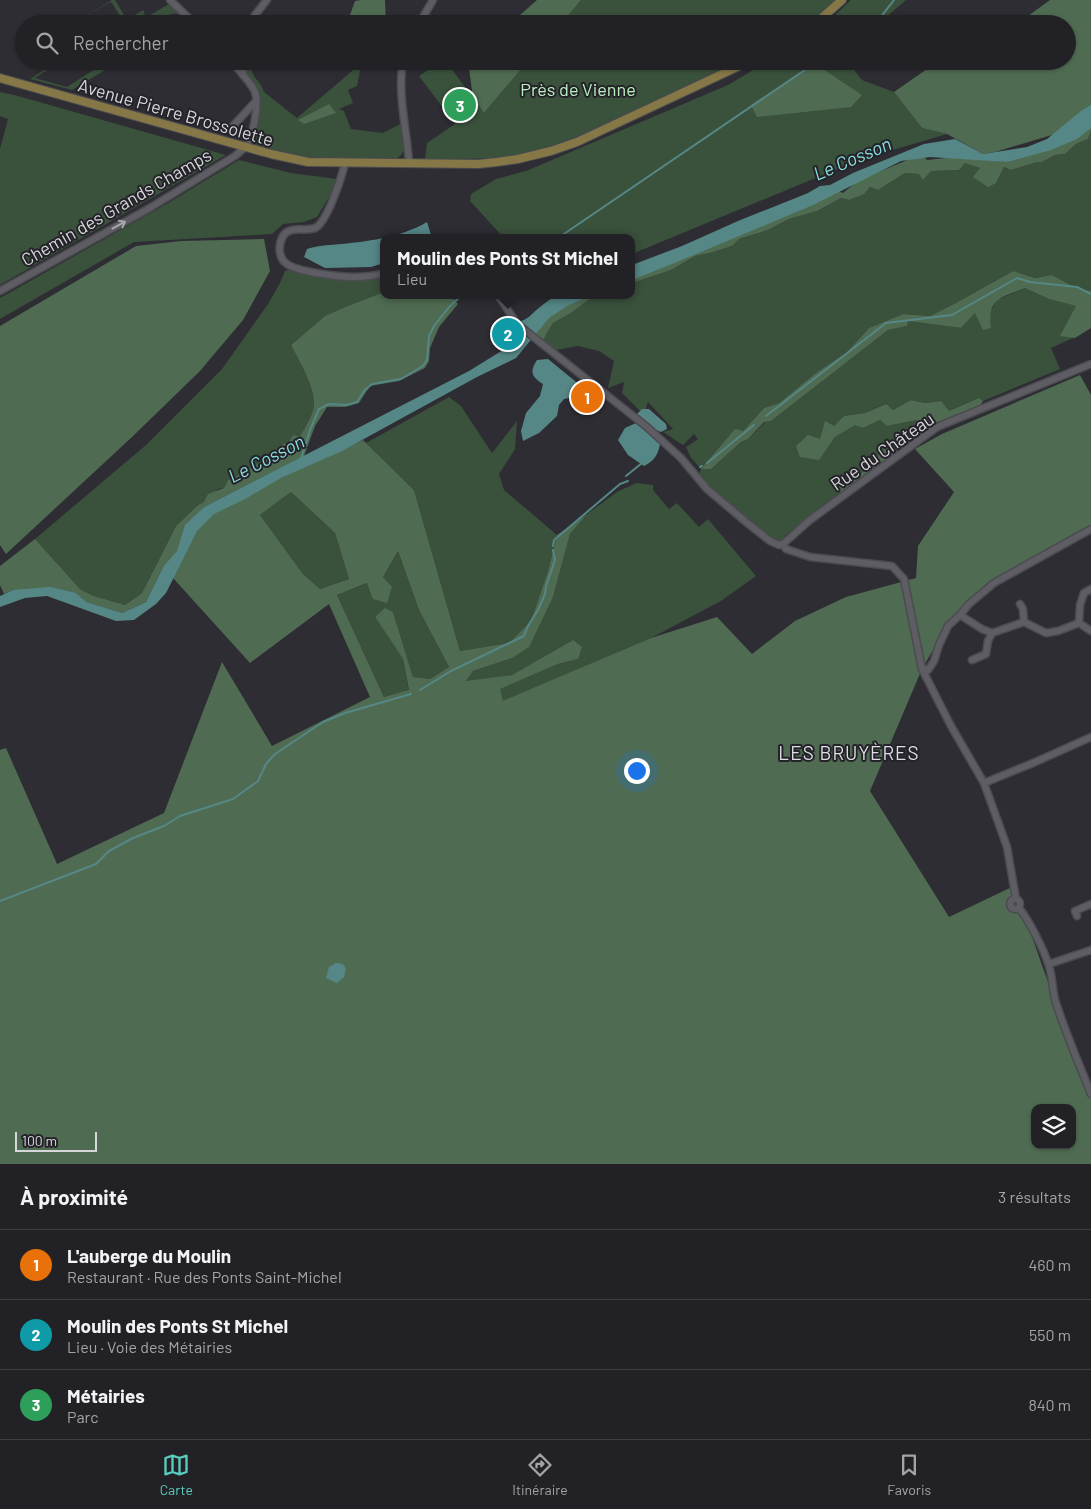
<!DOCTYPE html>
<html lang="fr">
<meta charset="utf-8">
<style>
body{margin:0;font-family:Barlow,sans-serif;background:#2e2f32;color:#f1f3f6}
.controls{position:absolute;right:15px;bottom:15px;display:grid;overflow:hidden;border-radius:10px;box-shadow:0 1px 4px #0004}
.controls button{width:45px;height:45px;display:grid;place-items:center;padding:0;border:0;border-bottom:1px solid #3f3f43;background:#222226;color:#f1f3f6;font:25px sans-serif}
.scale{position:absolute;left:15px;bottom:12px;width:82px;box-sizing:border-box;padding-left:5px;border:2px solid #d7d7db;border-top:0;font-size:14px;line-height:18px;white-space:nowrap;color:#d7d7db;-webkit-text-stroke:4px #242329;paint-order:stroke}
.you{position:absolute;left:636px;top:770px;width:18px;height:18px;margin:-12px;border:4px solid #fff;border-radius:50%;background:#1a73e8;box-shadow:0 0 0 8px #1a73e833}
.badge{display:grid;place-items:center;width:32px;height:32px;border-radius:50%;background:#59cebe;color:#fff;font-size:16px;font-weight:700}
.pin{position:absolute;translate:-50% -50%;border:2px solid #fff;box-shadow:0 1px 5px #0006}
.popup{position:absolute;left:380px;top:234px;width:255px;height:65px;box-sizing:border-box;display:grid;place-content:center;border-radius:10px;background:#222226;filter:drop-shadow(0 1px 4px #0005);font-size:16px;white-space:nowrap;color:#a2a4a7}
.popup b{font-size:19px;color:#f1f3f6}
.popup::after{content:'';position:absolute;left:50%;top:100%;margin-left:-10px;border:10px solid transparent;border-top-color:#222226}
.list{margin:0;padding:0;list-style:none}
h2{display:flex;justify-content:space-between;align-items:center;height:65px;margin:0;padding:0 20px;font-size:21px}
h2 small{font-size:16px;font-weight:400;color:#a2a4a7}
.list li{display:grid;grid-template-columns:32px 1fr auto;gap:15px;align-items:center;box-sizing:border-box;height:70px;padding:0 20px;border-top:1px solid #3f3f43}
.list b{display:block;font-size:19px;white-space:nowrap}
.list p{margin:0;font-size:16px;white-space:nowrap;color:#a2a4a7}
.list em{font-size:16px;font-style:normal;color:#a2a4a7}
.icon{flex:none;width:28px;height:28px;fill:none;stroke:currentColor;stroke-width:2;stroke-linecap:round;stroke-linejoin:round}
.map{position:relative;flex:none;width:1091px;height:1164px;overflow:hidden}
.search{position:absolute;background:#222226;box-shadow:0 1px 4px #0004;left:15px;right:15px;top:15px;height:55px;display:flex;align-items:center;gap:12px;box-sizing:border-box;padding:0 18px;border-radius:28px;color:#a2a4a7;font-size:19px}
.sheet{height:275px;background:#222226}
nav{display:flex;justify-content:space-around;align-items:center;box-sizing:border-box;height:70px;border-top:1px solid #3f3f43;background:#222226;font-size:14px;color:#a2a4a7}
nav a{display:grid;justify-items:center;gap:2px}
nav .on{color:#59cebe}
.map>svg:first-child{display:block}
</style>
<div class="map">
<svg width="1091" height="1164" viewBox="0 0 1091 1164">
<rect width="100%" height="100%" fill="#2d2d33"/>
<!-- green -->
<g fill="#3a513c">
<path d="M 112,0 L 115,0 L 127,20 L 143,10 L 145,14 L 138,19 L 140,21 L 169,4 L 179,14 C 170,13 167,15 162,23 L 156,24 L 152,19 L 144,24 L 125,24 L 112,3 L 110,2 L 73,24 Z"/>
<polygon points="581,0 836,0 807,24 561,24"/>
<polygon points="851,0 906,0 878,24 826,24"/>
<polygon points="58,61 61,61 35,78 67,87 95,69 91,61 120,61 72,90 30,79"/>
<path d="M 245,61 L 250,61 C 251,80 259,77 264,92 L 297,118 L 359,65 L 360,71 L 357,86 L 348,90 L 353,103 L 339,109 L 344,111 L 351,129 L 383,133 L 402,123 C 403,136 409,152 396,159 L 320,159 L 284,153 L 258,146 L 255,143 L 253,136 L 259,110 L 247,76 Z"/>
<path d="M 427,61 L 446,61 L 484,113 L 528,61 L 739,61 C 702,79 665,96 628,114 C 595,130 561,148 525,154 C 492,160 458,159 425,159 L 427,143 L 455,124 L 419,76 L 431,68 Z"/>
<polygon points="768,61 847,61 862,80 894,92 922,128 947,134 859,160 632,254 632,238 504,238 470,201 471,194 496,179 526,171 728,85"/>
<polygon points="0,92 18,96 226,155 0,285 0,149 8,119 0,116"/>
<polygon points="1091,131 1091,291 1076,288 1052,275 1035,278 1013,271 956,303 930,316 903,314 869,328 847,352 817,372 779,403 764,408 743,431 701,469 711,469 741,442 748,439 765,422 771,421 888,330 907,326 908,321 961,328 975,313 991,328 989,314 997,300 1025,288 1049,299 1077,306 1073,338 1051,348 1060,369 983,401 979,398 949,411 940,401 925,403 911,400 893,410 885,404 865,413 844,416 819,459 835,437 855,424 863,428 880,420 887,426 918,420 916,425 898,434 855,480 837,489 842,493 786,535 783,540 776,540 768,536 717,494 699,474 701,469 691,458 686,447 698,439 694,434 683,445 663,432 673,429 648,402 644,415 622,393 624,382 608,388 614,361 599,351 578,346 556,350 543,340 553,323 571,313 595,295 632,295 632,283 671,270 695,256 710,253 732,246 739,239 768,230 789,219 817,211 841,198 849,200 863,194 870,187 878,190 905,173 919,174 931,171 959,170 965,162 980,168 996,183 1004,167 1011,170 1037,162 1042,162 1055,155 1065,154 1076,144 1088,139"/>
<polygon points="239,160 291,173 337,179 331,194 317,217 304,222 283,224 272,234 134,242 0,319 0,298 168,203"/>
<path d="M 290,269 L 340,280 L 366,278 L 384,274 L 384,292 L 345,307 L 325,316 L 291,345 C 299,361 314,385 314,404 C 314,413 305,428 300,436 L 293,435 L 287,445 L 284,443 C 266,457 249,472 228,480 L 224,488 L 218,489 L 204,502 L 198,505 L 176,526 L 142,593 L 125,605 L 94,596 L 81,590 L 35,539 L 146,445 L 222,369 L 268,304 L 280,283 L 285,271 Z"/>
<polygon points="449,397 461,406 492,453 517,421 515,449 499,474 504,490 557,535 548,571 531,621 509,643 460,651 414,490 366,443"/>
<polygon points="636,483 653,485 653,490 669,509 677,503 699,527 708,519 756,576 721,601 651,638 503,702 499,689 558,664 578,659 573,640 512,675 465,682 473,671 512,658 553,597 570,534 587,514 617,492"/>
<polygon points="291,492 335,533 349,579 320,589 303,574 260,515"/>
<polygon points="398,551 419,610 449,667 430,679 413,677 393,612 375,617 403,659 409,691 384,697 337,595 383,577"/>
</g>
<!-- forest -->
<g fill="#4f6c52" fill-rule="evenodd">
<polygon points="361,0 385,0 386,24 344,24 350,15 355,1"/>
<polygon points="537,0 581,0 561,24 510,24"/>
<polygon points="1050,0 1091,0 1091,110 1065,131 995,152 983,154 947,134 922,128 894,92 927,69 927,61 1067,61 1067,24 1017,24"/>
<polygon points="468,61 528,61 484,113 473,98"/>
<polygon points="814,63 862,95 851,107 757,117 751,105"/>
<polygon points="329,104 336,113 304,124 298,120"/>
<polygon points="1091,123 1091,131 1088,139 1076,144 1065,154 1055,155 1042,162 1037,162 1011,170 1004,167 996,183 988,187 973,177 980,168 965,163 959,170 931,171 923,180 919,174 905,173 878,190 870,187 864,194 849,200 841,198 817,211 789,219 768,230 739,239 732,246 710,253 695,256 671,270 632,283 632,276 838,191 843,193 859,180 922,154 927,160 956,157 1007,162"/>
<polygon points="264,239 270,271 243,320 200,371 132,437 6,554 0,545 0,326 136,246 181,241"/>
<path d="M 1013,271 L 1035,278 L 1052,275 L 1076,288 L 1091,291 L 1091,328 L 1075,338 L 1060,336 L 1076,306 L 1049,299 L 1025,288 C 1001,298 987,298 991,328 L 983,330 L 975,313 L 961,328 L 908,321 L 907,326 L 888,330 L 771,421 L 764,422 L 748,439 L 741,442 L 711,469 L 701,469 L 735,429 L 743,431 L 764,408 L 779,403 L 817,372 L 847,352 L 869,328 L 903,314 L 930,316 L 956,303 Z"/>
<path d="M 384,292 L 384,295 L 451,295 L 458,304 L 439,327 L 430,348 L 429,361 L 425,368 L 399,381 L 370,386 L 359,403 L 345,407 L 327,407 L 315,426 L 304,456 L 204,507 L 193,518 L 363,440 L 414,490 L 460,651 L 509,643 L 531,621 L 548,571 L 557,535 L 587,514 L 570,534 L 553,597 L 529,647 L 512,658 L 473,671 L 466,681 L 512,675 L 573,640 L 582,647 L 578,659 L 558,664 L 500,689 L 503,701 L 651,638 L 717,617 L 752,654 L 795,621 L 846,597 L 916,578 L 918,546 L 954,492 L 915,449 L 942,434 L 1080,375 L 1091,395 L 1091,531 L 1007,574 L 951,619 L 922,669 L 870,791 L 949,917 L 1014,886 L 1077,1064 L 1091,1097 L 1091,1164 L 0,1164 L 0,750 L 6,748 L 57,864 L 164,813 L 222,662 L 272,746 L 370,697 L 329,604 L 250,663 L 163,567 L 146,602 L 122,613 L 85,602 L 76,593 L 13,590 L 4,594 L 0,585 L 0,566 L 35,539 L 81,590 L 94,596 L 125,605 L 142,593 L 176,526 L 198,505 L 204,502 L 208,494 L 224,488 L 228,480 C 249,472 266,457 284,443 L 287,445 L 293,435 L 300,436 C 305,428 314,413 314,404 C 314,385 299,361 291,345 L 325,316 L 345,307 ZM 291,492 L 335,533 L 349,579 L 320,589 L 303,574 L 260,515 ZM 398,551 L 419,610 L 449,667 L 430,679 L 413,677 L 393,612 L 385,608 L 375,617 L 403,659 L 409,690 L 384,697 L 337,595 L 367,583 L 373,599 L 387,603 L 392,587 L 383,577 ZM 1035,1108 L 1072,1108 L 1072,1145 L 1035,1145 Z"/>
<polygon points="580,295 595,295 571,313 553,323 543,340 540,340 534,335 545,315"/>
<polygon points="979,398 983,401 980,406 932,428 842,493 837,489 847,479 855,480 898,434 916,425 917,420 887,426 880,420 863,428 855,425 835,437 819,460 800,457 796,446 808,435 820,439 825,421 834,426 844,416 865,413 886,404 893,410 911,400 925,403 941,401 949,411"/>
</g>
<!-- water -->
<g fill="#568787">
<polygon points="1091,105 1091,128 1077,139 1051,150 1007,162 930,157 901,161 813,205 677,262 632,280 632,265 682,246 738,221 808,193 820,186 830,185 853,173 924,144 955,139 983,154 1027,147 1047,139 1081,111"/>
<path d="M 427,222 L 432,238 L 384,238 L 384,263 L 371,267 L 325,268 L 304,257 L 307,249 C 319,245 330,245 342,244 C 370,241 402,237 427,222 Z"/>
<path d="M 558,295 L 592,295 L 567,306 L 549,318 L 516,358 L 477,377 L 342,451 L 281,478 L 245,499 L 214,514 L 197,531 L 166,593 L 156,604 L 134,620 L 116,621 L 47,596 L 25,598 L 0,607 L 0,596 L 13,590 L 50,587 L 76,593 L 86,602 L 122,613 L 146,602 L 163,567 L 177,551 L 185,525 L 204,507 L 469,371 L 503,350 L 513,337 L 522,331 L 523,326 L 519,331 L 513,331 C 518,319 524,322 531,315 C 539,307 548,300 558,295 Z"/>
<path d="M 548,359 L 581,386 L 574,397 L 564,399 L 559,405 L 557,416 L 539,433 L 523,441 L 521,431 L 526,413 L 540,396 L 543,384 C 532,377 529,372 537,360 Z"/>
<path d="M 642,409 L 649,409 L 666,424 L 667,429 L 661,432 C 653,429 643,421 637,414 Z"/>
<path d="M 636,423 L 660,444 C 658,455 654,461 644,466 L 628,455 L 618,440 L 625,428 Z"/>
<polygon points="336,963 343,964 346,969 344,977 337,983 326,978 329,967"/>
</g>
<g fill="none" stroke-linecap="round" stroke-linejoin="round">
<!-- stream -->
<g stroke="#568787" stroke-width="2">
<polyline points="871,24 880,18 894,0"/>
<polyline points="558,238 818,61"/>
<polyline points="766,416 886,323 952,315 1017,278 1030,282 1077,287 1091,294"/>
<polyline points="301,459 310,430 319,409 329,404 347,405 357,402 364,391 372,384 401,379 423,366 427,360 429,336 434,326 449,307 462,295"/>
<polyline points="707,463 754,425"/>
<polyline points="700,467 702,466"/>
<polyline points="626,476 642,463"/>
<polyline points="553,546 554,540 620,484 628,481"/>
<polyline points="420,690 451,671 524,636 528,626 539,608 545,594 546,586 555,560 553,550"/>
<polyline points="0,901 96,864 109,851 133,838 164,826 180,816 233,799 258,781 266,764 275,754 323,722 345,713 411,694"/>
</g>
<defs>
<g id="minor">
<polyline points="170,0 195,24"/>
<polyline points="250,24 255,15 267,0"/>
<polyline points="419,24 433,0"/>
<path d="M 403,61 C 397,95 407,129 409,163"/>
<polyline points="243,75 243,61"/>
<polyline points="232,127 256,101"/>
<path d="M 345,163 C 342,176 327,223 315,228 C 305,232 290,225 283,236 C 278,245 278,258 287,264 C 299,272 338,277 354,277 C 364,277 375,276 384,273"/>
<path d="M 0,291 L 148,209 L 235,156 C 241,151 247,146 250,138 C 254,128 259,103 255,92 C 250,81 239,71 231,61"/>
<polyline points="498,295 517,324 647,427 681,458 707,489 746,522 770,541 779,545 783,544"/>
<polyline points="783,544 786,549 810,557 892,566 904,579 922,669 951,726 984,783 1007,847 1016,899"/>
<polyline points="783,544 810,520 937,427 1091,364"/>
<polyline points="1020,604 1023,609 1024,622"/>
<polyline points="960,615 982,629 992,633 1024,622 1046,633 1058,631 1079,623 1091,631"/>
<polyline points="1079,623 1080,605 1084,593 1091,589"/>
<polyline points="972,660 986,654 988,641 992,633"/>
<polyline points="922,669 928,670 934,661 939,645 948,626 960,615 969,604 994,583 1091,529"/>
<polyline points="984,783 1033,763 1091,737"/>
<circle cx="1015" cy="904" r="5"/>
<path d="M 1019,908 C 1029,920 1044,950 1049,966 C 1053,978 1052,991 1056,1003 C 1066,1034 1079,1064 1091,1094"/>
<polyline points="1077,916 1075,911 1091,904"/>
<polyline points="1049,964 1091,950"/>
</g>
<g id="major">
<polyline points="815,24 842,0"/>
<polyline points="0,78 271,154 308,162 478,164 497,162 518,159 551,151 577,142 750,61"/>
</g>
</defs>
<!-- minor casing -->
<use href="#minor" stroke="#4c4b51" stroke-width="9"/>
<!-- major casing -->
<use href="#major" stroke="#4c4b51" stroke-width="10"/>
<!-- minor -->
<use href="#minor" stroke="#5d5d63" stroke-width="6"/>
<!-- major -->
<use href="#major" stroke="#857846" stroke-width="8"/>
</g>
<!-- one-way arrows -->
<defs><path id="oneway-shaft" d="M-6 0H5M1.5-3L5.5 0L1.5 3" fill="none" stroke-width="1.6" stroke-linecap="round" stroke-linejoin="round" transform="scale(1.25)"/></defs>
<use stroke="#a6a6ab" href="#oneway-shaft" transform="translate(119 225) rotate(-29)"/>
<g text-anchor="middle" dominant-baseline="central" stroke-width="4" stroke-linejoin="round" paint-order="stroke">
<!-- park labels -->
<g font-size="18" fill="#bcf0c1" stroke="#242329">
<text x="578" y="89">Près de Vienne</text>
</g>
<!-- street labels -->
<g font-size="18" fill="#d7d7db" stroke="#242329">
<text transform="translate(176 112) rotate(16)">Avenue Pierre Brossolette</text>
<text transform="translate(116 207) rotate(-30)">Chemin des Grands Champs</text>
<text transform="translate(882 451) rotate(-35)">Rue du Château</text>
</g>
<!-- water labels -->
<g font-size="19" font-style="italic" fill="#88dede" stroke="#242329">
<text transform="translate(852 158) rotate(-23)">Le Cosson</text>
<text transform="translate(266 458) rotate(-27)">Le Cosson</text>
</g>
<!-- neighbourhood labels -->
<g font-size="19" letter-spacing="1" fill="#dedde5" stroke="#242329">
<text x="849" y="752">LES BRUYÈRES</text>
</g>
</g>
</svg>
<div class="controls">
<button><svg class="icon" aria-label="layers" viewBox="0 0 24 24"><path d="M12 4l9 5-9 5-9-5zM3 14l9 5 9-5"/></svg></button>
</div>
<div class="scale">100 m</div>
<div class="you"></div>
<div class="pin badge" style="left:587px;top:397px;background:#e8710a">1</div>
<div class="pin badge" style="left:508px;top:334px;background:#0f9aa8">2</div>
<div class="popup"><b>Moulin des Ponts St Michel</b>Lieu</div>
<div class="pin badge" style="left:460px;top:105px;background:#2e9e5b">3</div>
<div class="search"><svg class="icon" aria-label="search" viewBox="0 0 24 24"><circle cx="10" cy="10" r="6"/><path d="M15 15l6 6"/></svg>Rechercher</div>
</div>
<section class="sheet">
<h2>À proximité<small>3 résultats</small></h2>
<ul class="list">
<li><span class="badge" style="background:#e8710a">1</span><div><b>L'auberge du Moulin</b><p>Restaurant · Rue des Ponts Saint-Michel</p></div><em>460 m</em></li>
<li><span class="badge" style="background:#0f9aa8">2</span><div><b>Moulin des Ponts St Michel</b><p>Lieu · Voie des Métairies</p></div><em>550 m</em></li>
<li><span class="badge" style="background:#2e9e5b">3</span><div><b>Métairies</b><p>Parc</p></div><em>840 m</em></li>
</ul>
</section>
<nav>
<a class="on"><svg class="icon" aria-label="map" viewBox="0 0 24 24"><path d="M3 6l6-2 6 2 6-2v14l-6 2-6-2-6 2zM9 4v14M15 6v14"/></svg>Carte</a>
<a><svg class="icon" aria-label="directions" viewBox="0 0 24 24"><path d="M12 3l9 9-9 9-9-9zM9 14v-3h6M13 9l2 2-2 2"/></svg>Itinéraire</a>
<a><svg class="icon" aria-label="saved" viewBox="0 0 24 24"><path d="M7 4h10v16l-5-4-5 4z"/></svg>Favoris</a>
</nav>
